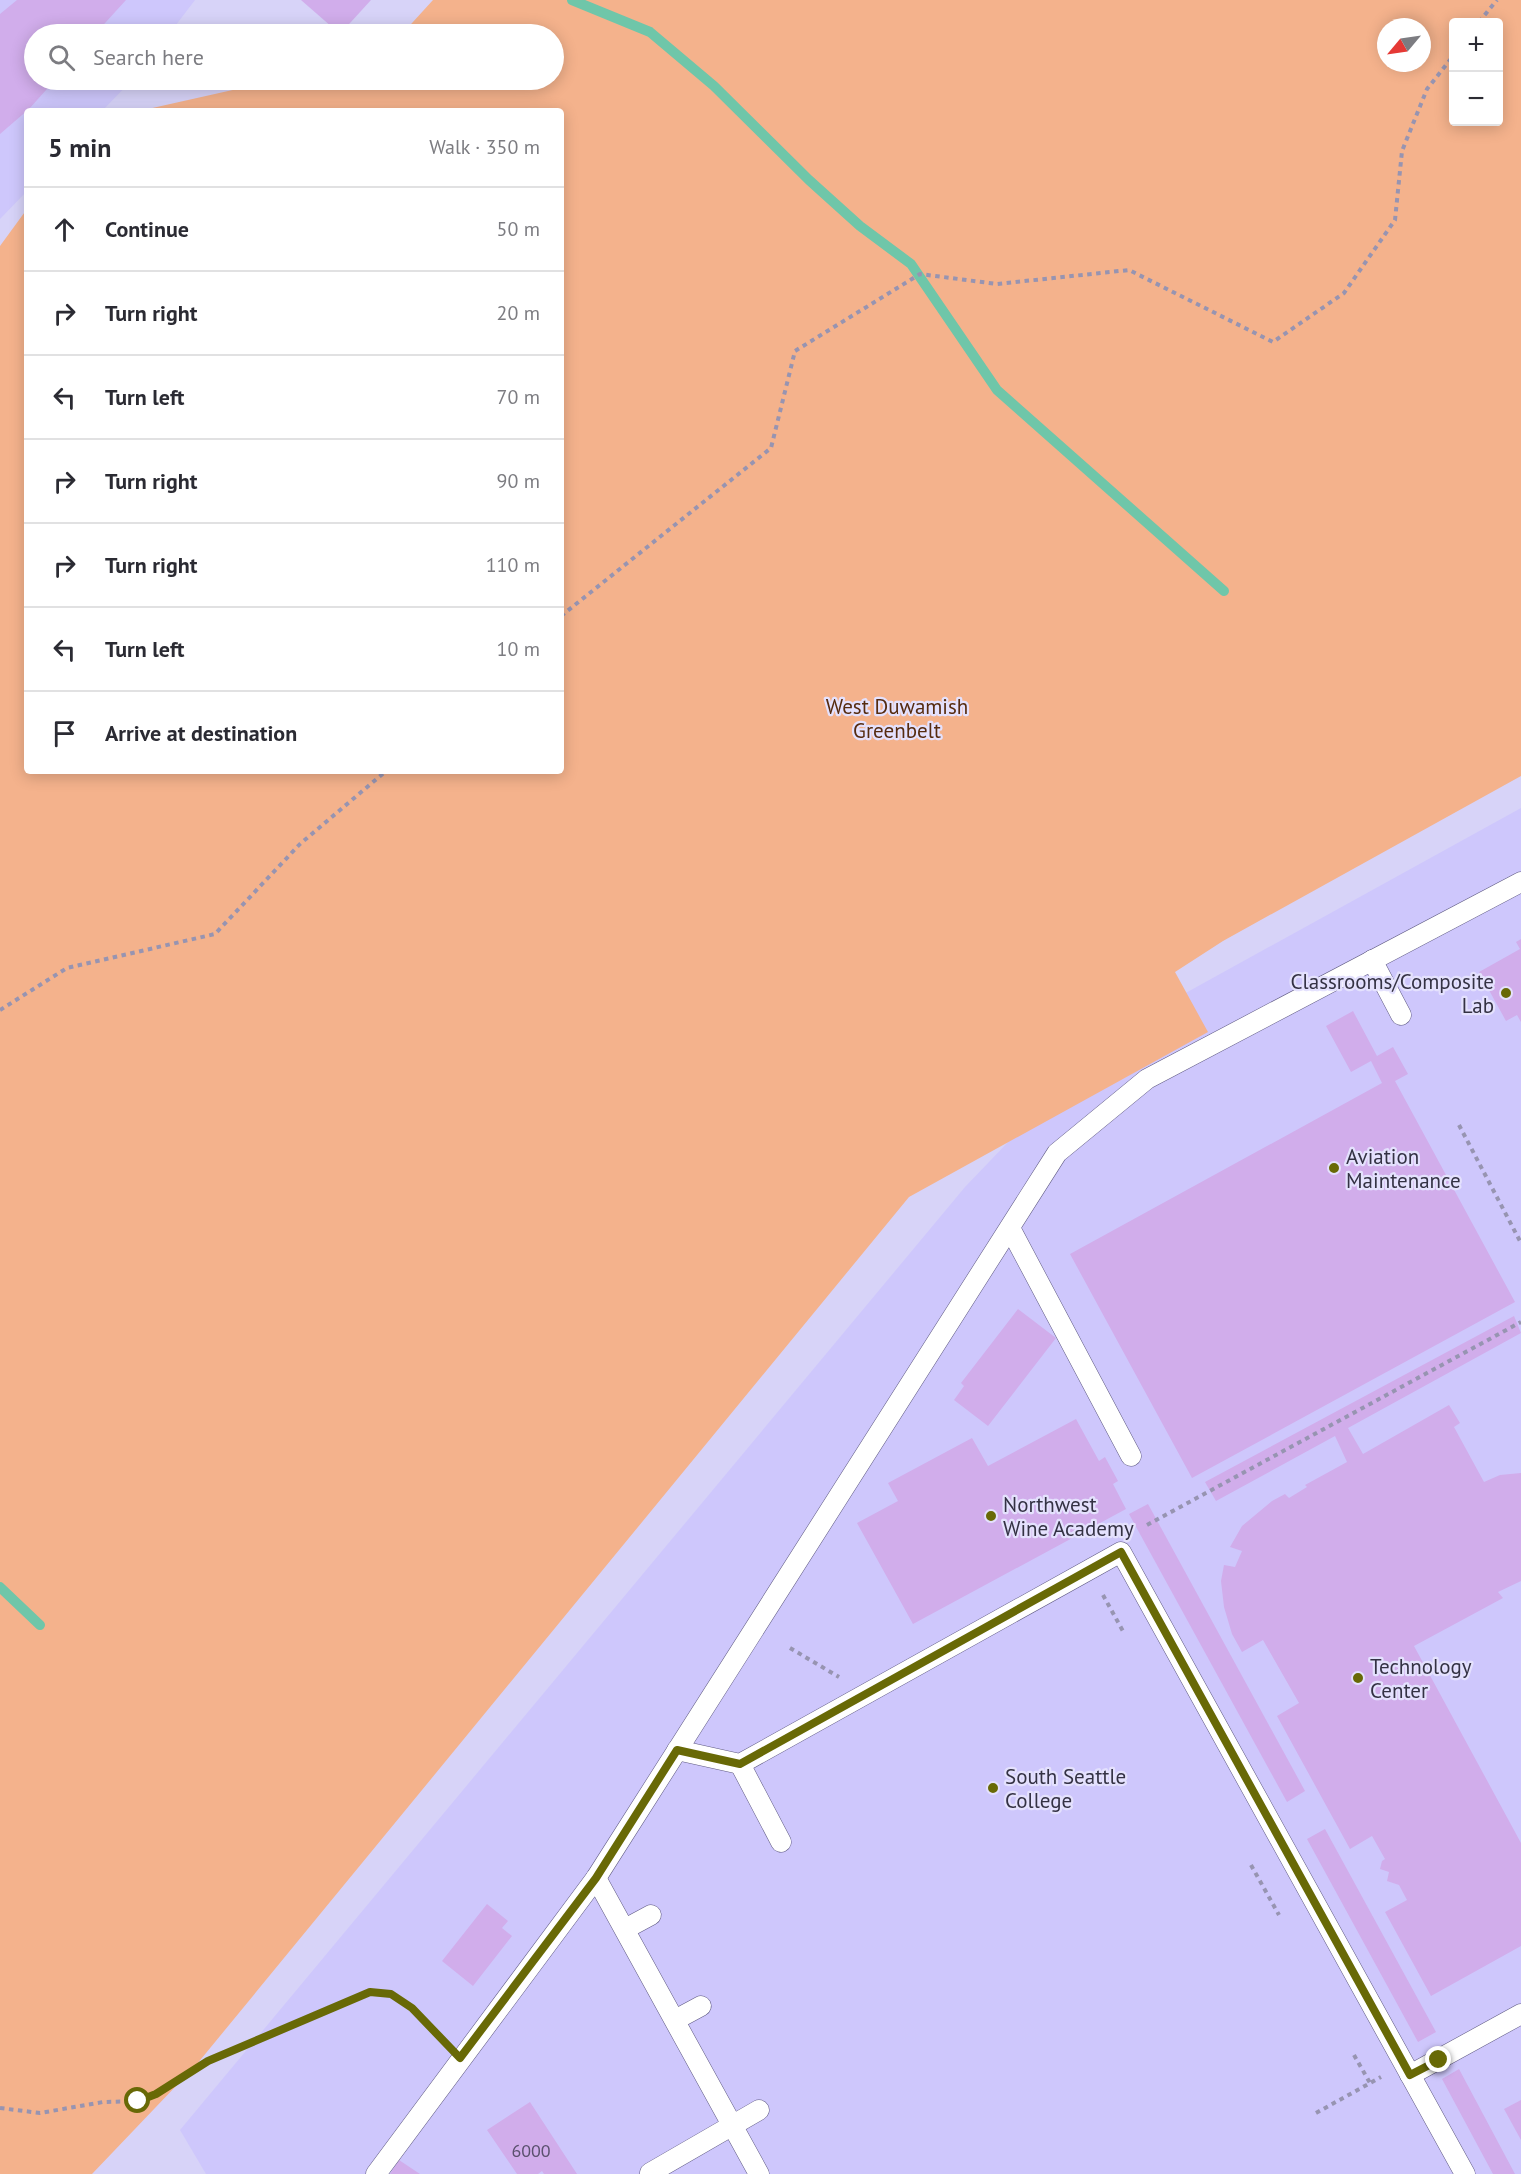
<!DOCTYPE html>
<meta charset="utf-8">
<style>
body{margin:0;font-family:"PT Sans",sans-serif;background:#f7f7f7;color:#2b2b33}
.controls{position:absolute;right:18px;top:18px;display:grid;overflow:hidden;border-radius:6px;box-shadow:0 3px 15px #0003}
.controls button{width:54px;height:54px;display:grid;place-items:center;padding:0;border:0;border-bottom:2px solid #e1e1e2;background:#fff;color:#2b2b33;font:30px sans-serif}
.compass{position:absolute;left:1377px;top:18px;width:54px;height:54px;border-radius:50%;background:#fff;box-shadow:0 3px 15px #0003;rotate:241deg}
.stop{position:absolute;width:18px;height:18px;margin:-14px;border:4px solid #686906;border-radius:50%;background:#fff}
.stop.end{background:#686906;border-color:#fff;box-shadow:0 2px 6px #0008}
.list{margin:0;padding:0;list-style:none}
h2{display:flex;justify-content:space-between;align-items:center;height:78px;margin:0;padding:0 24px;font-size:26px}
h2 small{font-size:20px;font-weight:400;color:#7c7c81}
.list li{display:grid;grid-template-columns:39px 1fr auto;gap:18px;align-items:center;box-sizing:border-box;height:84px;padding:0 24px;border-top:2px solid #e1e1e2}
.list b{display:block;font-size:22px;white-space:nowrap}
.list em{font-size:20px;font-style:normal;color:#7c7c81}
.icon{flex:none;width:33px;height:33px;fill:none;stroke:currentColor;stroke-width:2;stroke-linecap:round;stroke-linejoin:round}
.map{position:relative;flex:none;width:1521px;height:2174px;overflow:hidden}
.search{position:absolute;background:#fff;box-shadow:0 3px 15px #0003;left:24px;top:24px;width:540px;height:66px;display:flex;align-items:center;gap:15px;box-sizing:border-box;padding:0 21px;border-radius:33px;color:#7c7c81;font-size:22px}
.panel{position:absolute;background:#fff;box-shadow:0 3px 15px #0003;left:24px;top:108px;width:540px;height:666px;border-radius:6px}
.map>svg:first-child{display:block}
</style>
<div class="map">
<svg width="1521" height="2174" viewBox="0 0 1521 2174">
<rect width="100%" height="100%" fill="#d7d3f8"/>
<!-- built -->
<g fill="#cec7fc">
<polygon points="0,0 195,0 169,34 34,34 34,80 132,80 102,111 27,111 27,191 0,219"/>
<polygon points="1521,808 1521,2174 206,2174 180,2130 965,1187 1064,1084 1182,995"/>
</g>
<!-- green -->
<path fill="#f4b28c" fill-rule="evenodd" d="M 433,0 L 1521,0 L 1521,776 L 1223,941 L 1175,972 L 1208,1032 L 909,1197 L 197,2064 L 92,2174 L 0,2174 L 0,246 L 27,209 L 27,771 L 561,771 L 561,111 L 139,111 L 277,80 L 554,80 L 554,34 L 402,34 ZM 1498,22 L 1498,122 L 1454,122 L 1454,22 ZM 1386,27 L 1422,27 L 1422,63 L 1386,63 Z"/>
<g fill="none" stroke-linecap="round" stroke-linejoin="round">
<!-- stream -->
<g stroke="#6fc6a9" stroke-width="10">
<polyline points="572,0 650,32 714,86 809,180 860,226 911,264 997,390 1224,591"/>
<polyline points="0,1587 40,1625"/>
</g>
</g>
<!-- building -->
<g fill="#d1adeb">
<polygon points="17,0 126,0 95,34 34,34 34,80 55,80 29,109 0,134 0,14"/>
<polygon points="301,0 371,0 340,34"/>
<polygon points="1521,939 1521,1022 1517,1015 1506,1021 1479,972 1520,949 1516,942"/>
<polygon points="1353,1011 1377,1056 1393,1047 1408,1074 1395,1081 1515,1302 1192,1478 1070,1254 1382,1083 1371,1061 1351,1072 1326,1026"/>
<polygon points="1018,1309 1056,1338 988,1426 954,1400 964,1386 961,1383"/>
<polygon points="1514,1316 1521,1333 1348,1428 1363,1454 1449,1405 1460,1423 1454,1427 1484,1482 1500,1475 1521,1473 1521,1581 1498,1592 1503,1598 1414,1646 1521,1843 1521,1946 1431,1996 1385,1912 1407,1900 1399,1885 1387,1881 1389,1872 1380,1869 1382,1861 1385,1859 1372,1836 1350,1849 1277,1716 1299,1703 1263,1640 1242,1652 1232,1634 1224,1607 1221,1581 1224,1565 1235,1567 1242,1551 1230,1547 1242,1526 1272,1501 1285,1494 1289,1498 1307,1487 1305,1485 1347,1462 1335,1436 1216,1501 1205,1482"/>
<polygon points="1076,1419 1099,1461 1105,1457 1118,1481 1113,1484 1126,1509 913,1624 857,1523 898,1501 888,1483 972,1438 988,1466"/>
<polygon points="1148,1504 1305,1791 1287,1802 1129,1514"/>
<polygon points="1325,1829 1436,2032 1418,2042 1307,1839"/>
<polygon points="487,1904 508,1921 502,1928 512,1936 473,1986 442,1961"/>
<polygon points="1459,2069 1515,2174 1493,2174 1442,2079"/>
<polygon points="1521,2100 1521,2140 1504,2109"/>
<polygon points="530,2102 577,2174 544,2174 542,2171 538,2174 517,2174 487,2130"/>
<polygon points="399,2160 420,2174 390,2174"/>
</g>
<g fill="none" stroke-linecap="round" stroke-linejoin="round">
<defs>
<g id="lane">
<polyline points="1372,960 1401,1015"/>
<polyline points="1010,1228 1131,1456"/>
<polyline points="677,1750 740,1764 1121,1552 1465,2174"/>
<polyline points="740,1764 781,1842"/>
<polyline points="596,1878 759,2174"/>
<polyline points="625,1929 651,1915"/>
<polyline points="675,2020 701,2006"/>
<polyline points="1410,2075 1521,2014"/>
<polyline points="650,2173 759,2110"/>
<polyline points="376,2174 596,1878 1057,1153 1147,1079 1521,882"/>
</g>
</defs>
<!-- lane casing -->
<use href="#lane" stroke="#5f5a82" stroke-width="21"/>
<!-- path -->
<g stroke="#9794b1" stroke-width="4" stroke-dasharray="4.5 4.5" stroke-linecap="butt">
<polyline points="1479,22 1497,0"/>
<polyline points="561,616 771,448 795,351 920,274 997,284 1129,270 1273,342 1344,293 1395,220 1402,151 1427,89 1454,55"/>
<polyline points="0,1010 67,968 215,934 300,844 386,771"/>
<polyline points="1459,1125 1521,1243"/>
<polyline points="1147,1525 1521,1322"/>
<polyline points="1103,1595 1124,1633"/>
<polyline points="790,1648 839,1677"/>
<polyline points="1251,1865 1279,1915"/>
<polyline points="1354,2055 1370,2083"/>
<polyline points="0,2108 40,2113 103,2102 138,2101 156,2094 208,2061 370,1992 391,1993 412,2009 442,2039"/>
<polyline points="1316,2113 1381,2077"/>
</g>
<!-- lane -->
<use href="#lane" stroke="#fff" stroke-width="20"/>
</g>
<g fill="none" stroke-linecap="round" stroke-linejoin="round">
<!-- route -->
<polyline stroke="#686906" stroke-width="8" points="138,2101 156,2094 208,2061 370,1992 391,1994 412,2008 460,2058 596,1878 677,1750 740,1764 1121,1552 1410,2075 1439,2060"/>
</g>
<!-- markers -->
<g fill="#686906" stroke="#e4e1fd" stroke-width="2">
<circle cx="1506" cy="993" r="6"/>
<circle cx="1334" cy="1168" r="6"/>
<circle cx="991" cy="1516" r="6"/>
<circle cx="1358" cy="1678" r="6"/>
<circle cx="993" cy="1788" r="6"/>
</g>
<g text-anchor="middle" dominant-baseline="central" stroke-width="4.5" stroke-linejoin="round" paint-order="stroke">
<!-- number labels -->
<g font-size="18" fill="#5b516e">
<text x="531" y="2150">6000</text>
</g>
<!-- park labels -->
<g font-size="21" fill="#562b0f" stroke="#e4e1fd">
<text x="897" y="706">West Duwamish<tspan x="897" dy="24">Greenbelt</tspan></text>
</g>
<!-- poi labels -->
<g font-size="21" fill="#343244" stroke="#e4e1fd" text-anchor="start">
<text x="1494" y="981" text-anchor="end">Classrooms/Composite<tspan x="1494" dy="24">Lab</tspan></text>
<text x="1346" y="1156">Aviation<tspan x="1346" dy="24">Maintenance</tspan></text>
<text x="1003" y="1504">Northwest<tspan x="1003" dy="24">Wine Academy</tspan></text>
<text x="1370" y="1666">Technology<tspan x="1370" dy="24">Center</tspan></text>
<text x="1005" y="1776">South Seattle<tspan x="1005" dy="24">College</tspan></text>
</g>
</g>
</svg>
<div class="controls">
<button>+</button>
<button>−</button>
</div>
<svg class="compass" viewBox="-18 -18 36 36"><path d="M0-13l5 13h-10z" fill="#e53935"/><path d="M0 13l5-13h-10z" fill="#7c7c81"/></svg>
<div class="stop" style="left:138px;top:2101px"></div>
<div class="stop end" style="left:1439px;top:2060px"></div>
<div class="search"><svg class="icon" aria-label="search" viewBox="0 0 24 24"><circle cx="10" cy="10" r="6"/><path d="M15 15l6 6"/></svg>Search here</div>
<section class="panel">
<h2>5 min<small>Walk · 350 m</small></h2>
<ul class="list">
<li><svg class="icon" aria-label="ahead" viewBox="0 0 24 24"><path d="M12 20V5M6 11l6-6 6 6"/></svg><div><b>Continue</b></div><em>50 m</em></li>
<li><svg class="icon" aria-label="right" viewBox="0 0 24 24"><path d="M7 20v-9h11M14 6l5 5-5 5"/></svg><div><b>Turn right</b></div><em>20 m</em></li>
<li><svg class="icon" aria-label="left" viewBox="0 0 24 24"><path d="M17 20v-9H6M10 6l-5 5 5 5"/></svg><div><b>Turn left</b></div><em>70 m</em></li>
<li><svg class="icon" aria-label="right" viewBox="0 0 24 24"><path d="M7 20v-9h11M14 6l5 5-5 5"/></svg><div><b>Turn right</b></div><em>90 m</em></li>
<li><svg class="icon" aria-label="right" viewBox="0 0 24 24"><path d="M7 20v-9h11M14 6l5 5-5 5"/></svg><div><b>Turn right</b></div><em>110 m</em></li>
<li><svg class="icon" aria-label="left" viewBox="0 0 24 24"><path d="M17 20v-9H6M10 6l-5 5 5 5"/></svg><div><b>Turn left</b></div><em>10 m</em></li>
<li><svg class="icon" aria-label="arrive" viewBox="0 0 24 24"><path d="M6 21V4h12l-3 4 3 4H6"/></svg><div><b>Arrive at destination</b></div></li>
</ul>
</section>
</div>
